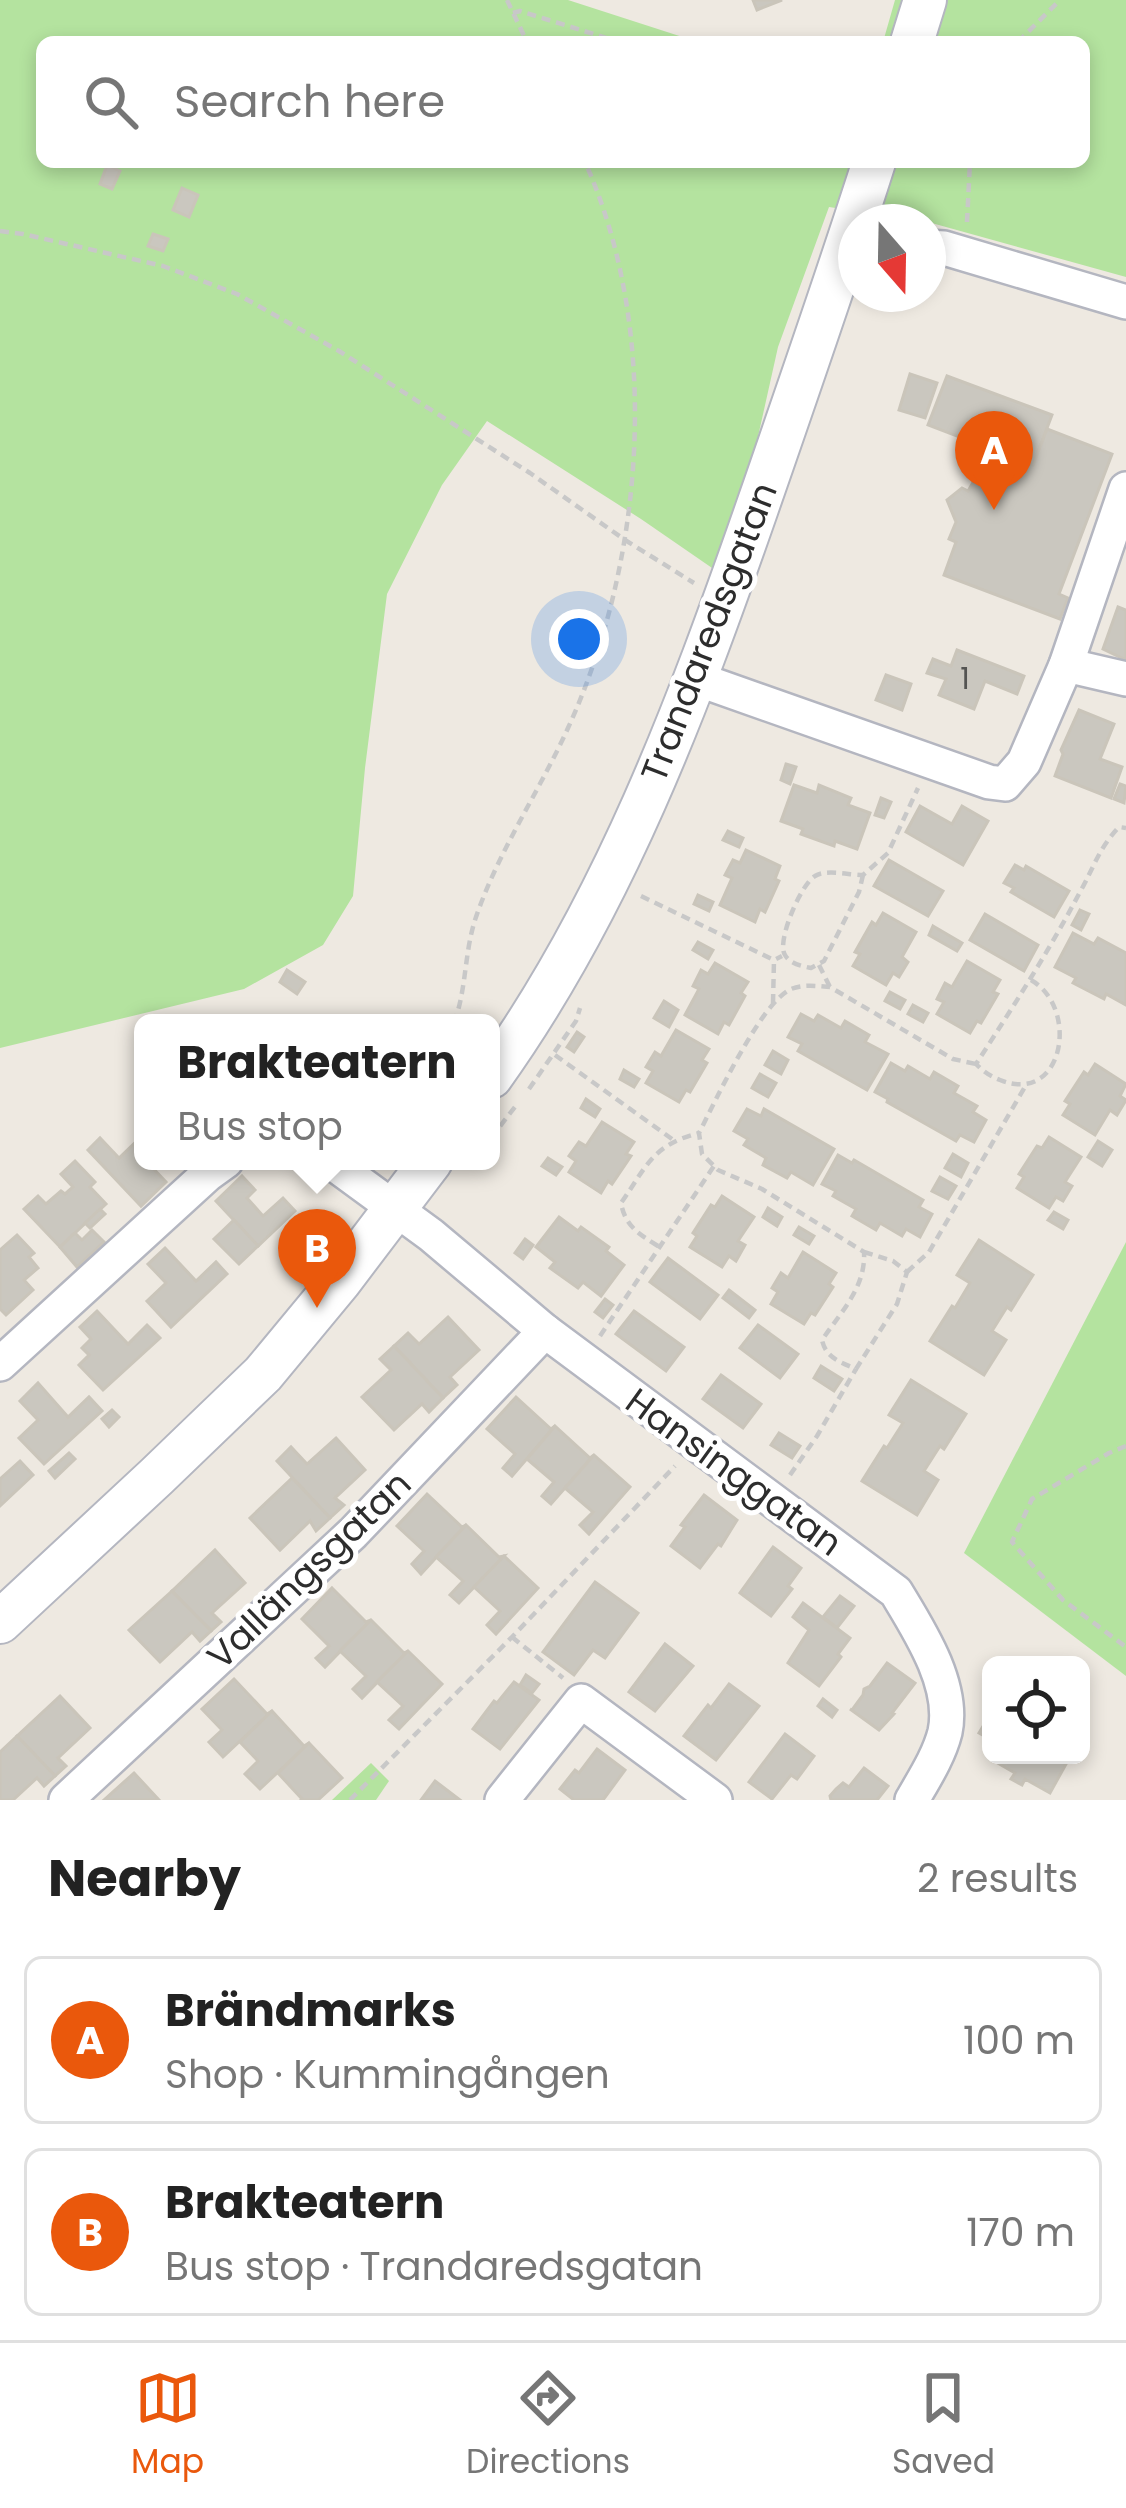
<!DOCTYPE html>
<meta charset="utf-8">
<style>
body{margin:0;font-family:Poppins,sans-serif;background:#f6f6f6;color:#222}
.controls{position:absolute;right:36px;bottom:36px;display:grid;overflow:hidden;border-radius:18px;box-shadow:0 6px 18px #0003}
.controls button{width:108px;height:108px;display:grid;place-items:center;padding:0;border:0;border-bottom:3px solid #e0e0e0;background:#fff;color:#222;font:60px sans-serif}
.compass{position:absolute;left:838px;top:204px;width:108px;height:108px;border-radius:50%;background:#fff;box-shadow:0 6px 18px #0003;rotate:160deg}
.you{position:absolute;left:579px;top:639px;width:42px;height:42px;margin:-30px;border:9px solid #fff;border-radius:50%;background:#1a73e8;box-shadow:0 0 0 18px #1a73e833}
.badge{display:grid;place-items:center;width:78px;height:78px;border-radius:50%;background:#ea580c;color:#fff;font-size:39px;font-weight:700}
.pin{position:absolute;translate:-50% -99px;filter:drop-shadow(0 3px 6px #0008)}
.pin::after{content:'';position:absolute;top:63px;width:42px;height:36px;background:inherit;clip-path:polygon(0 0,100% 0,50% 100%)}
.popup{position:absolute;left:134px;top:1014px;width:366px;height:156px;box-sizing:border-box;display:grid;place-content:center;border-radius:18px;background:#fff;filter:drop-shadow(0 3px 9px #0005);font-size:39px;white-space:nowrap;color:#767676}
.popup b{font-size:45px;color:#222}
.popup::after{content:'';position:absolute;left:50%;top:100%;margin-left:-24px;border:24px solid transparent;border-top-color:#fff}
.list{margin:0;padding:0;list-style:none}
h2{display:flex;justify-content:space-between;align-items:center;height:156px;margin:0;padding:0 48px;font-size:51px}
h2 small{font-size:39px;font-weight:400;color:#767676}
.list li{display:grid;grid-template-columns:78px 1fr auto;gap:36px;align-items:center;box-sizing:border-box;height:168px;margin:0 24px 24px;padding:0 24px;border:3px solid #e0e0e0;border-radius:18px}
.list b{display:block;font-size:45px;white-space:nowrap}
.list p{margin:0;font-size:39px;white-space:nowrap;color:#767676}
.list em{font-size:39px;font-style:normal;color:#767676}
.icon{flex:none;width:66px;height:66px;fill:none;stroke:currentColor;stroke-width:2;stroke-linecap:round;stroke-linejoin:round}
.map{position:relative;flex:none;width:1126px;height:1800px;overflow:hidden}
.search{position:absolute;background:#fff;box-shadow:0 6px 18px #0003;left:36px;right:36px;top:36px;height:132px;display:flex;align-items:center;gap:30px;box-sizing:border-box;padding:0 42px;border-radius:18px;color:#767676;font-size:45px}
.sheet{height:540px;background:#fff}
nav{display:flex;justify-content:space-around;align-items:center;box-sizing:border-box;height:168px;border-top:3px solid #e0e0e0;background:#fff;font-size:33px;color:#767676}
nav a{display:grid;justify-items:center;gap:6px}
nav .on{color:#ea580c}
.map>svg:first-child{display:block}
</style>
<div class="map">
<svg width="1126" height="1800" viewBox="0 0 1126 1800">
<rect width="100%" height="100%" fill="#eee9e1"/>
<!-- green -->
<g fill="#b4e39f">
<polygon points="0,0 568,0 698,42 42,42 42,162 1084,162 1084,42 883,42 895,0 1126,0 1126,277 928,222 829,207 778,347 753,459 715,570 641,519 487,421 442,485 387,594 365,768 353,896 323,945 244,989 0,1048"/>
<polygon points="1126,1242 1126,1676 964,1553"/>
<polygon points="371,1763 389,1781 376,1800 332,1800"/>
</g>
<!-- building -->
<g fill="#cac7bf" stroke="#cac5ba" stroke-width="3">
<polygon points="753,0 782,0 757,10"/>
<polygon points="107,165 120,171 112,189 100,184"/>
<polygon points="182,188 198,195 189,217 173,210"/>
<polygon points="153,234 168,239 163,251 148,246"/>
<polygon points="910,374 937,383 925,418 899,410"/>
<polygon points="947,376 1052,415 1033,465 928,425"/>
<polygon points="1047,429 1112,454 1059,594 1068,598 1060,619 944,575 956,542 949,539 956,522 947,500 962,488 968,491 992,450 1033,465"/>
<polygon points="1118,607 1126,610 1126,660 1103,649"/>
<polygon points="957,650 1024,676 1017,694 985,681 974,709 939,695 946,679 927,673 933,659 951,666"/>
<polygon points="886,675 911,684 902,710 876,700"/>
<polygon points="1079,710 1114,724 1100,759 1122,767 1111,798 1055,776 1063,754 1061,750"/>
<polygon points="786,764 796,767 790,784 781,780"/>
<polygon points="1120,784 1126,786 1124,803 1114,799"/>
<polygon points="794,785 817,793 819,785 851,798 848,805 870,813 857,849 835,841 834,846 801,834 803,829 781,821"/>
<polygon points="881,798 891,802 884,818 875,815"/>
<polygon points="920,806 952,824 962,806 988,821 963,865 906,832"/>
<polygon points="728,831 743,838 739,847 723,840"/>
<polygon points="746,850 780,866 775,879 779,881 765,912 760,909 755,922 720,905 732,878 725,875 733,860 740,863"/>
<polygon points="889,860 943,891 928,916 874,886"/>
<polygon points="1015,865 1024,870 1026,866 1069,891 1054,917 1011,892 1014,888 1004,883"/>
<polygon points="698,895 713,902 709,911 694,904"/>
<polygon points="1080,910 1089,914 1081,930 1072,925"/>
<polygon points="883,913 916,932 902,957 908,962 899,977 893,973 886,985 853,966 860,954 855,952 872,922 876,925"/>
<polygon points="985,914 1038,945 1024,971 970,940"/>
<polygon points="933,926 962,943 957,951 929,935"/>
<polygon points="1073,933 1094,944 1098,938 1126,953 1126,1005 1106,994 1104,999 1073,983 1076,978 1055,967"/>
<polygon points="698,942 713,950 708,959 693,950"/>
<polygon points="967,961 1000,980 993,992 998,994 981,1023 977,1021 970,1033 937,1014 944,1002 937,999 945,983 952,987"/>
<polygon points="715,963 748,982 741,993 745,996 729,1025 724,1022 718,1034 685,1015 699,989 693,986 701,970 708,974"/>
<polygon points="287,970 305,982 297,994 280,982"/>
<polygon points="890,992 905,1000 900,1009 885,1001"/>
<polygon points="664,1001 678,1010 669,1027 654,1018"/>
<polygon points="913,1005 928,1013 923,1022 908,1014"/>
<polygon points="801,1014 814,1021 818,1015 841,1028 845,1021 869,1035 865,1042 888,1054 867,1090 798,1051 802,1044 788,1037"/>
<polygon points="676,1030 709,1049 702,1060 707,1063 690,1092 686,1090 679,1102 646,1083 653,1071 646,1067 655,1052 661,1056"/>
<polygon points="577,1032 584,1037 574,1052 567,1047"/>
<polygon points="773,1051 788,1060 781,1074 765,1065"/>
<polygon points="891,1063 905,1071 908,1066 930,1079 934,1072 958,1086 954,1093 977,1106 973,1112 986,1120 974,1142 960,1135 956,1141 887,1102 888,1099 875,1092"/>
<polygon points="1095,1064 1126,1084 1120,1096 1126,1100 1117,1115 1110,1110 1095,1135 1063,1115 1070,1104 1065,1101 1084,1072 1088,1075"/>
<polygon points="624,1070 639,1079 634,1087 620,1079"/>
<polygon points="760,1074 776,1083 768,1097 752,1088"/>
<polygon points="586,1099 600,1109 595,1117 581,1108"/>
<polygon points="747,1109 761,1116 764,1109 834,1149 813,1185 791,1172 787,1178 763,1165 766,1158 744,1145 748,1139 734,1131"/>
<polygon points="602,1122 634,1142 626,1154 631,1156 612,1184 608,1181 601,1193 569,1172 576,1161 569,1156 579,1142 586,1146"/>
<polygon points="143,1135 143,1161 150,1161 148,1163 166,1182 141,1206 88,1150 100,1138 119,1158"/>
<polygon points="1049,1137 1081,1157 1065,1182 1072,1186 1063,1201 1056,1197 1049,1208 1017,1188 1024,1177 1019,1174 1037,1146 1042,1148"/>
<polygon points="1098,1141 1112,1150 1102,1166 1088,1157"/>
<polygon points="953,1154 968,1163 961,1177 945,1168"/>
<polygon points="838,1155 852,1163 854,1160 923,1200 919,1207 932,1214 920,1237 906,1229 902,1236 880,1223 876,1230 852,1216 856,1209 833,1196 836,1191 822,1184"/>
<polygon points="548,1158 562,1167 556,1175 542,1166"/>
<polygon points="75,1161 95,1182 90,1187 106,1204 60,1247 24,1209 38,1196 46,1204 61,1191 65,1194 73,1187 61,1174"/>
<polygon points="242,1176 255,1190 247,1198 263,1216 283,1198 295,1211 258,1246 216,1201"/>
<polygon points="940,1177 956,1186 948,1199 932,1191"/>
<polygon points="722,1196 754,1217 738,1241 745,1245 736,1261 729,1256 722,1267 690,1247 697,1236 693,1233 711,1205 715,1207"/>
<polygon points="768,1208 782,1217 777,1226 763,1217"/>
<polygon points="100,1209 105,1214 90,1228 85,1223"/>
<polygon points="1054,1212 1068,1220 1063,1229 1048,1220"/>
<polygon points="299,1215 309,1223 297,1236 288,1228"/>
<polygon points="559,1217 578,1231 581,1227 609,1247 606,1251 624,1265 601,1296 583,1282 578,1288 550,1268 555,1262 536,1247"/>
<polygon points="234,1220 258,1246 239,1264 214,1239"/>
<polygon points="799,1227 814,1236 809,1244 794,1235"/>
<polygon points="92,1230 104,1242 77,1267 60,1247 75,1233 82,1240"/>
<polygon points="17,1235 34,1253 29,1257 38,1268 24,1280 33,1290 6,1315 0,1309 0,1250"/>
<polygon points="525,1239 533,1245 523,1259 515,1253"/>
<polygon points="979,1240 1033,1275 1011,1310 1007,1307 992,1331 1006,1340 984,1375 930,1341 952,1306 955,1308 970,1283 957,1275"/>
<polygon points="165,1248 196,1281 216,1262 227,1274 171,1327 147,1301 166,1283 148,1264"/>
<polygon points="803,1252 836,1273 829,1284 833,1287 815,1315 811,1313 804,1324 771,1304 778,1292 772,1288 781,1273 788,1278"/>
<polygon points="668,1258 718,1295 700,1319 650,1282"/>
<polygon points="729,1290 755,1310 749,1318 723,1298"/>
<polygon points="605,1299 613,1305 603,1318 595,1312"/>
<polygon points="97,1311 128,1344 147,1325 160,1338 103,1390 79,1365 89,1355 82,1348 91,1339 80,1327"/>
<polygon points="634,1311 684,1347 666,1371 616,1334"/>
<polygon points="448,1317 479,1350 450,1377 457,1385 443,1398 394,1346 408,1333 419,1344"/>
<polygon points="758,1325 798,1354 780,1378 740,1348"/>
<polygon points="394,1346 443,1398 429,1412 422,1404 394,1430 362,1397 391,1370 380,1359"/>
<polygon points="821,1366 842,1379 834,1391 814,1378"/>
<polygon points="721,1375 761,1404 743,1428 703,1399"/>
<polygon points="911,1380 966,1414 944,1449 940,1446 924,1471 938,1480 917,1515 862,1481 884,1446 887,1448 903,1423 889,1415"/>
<polygon points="38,1383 68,1417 89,1397 102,1411 44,1464 19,1438 38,1420 20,1401"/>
<polygon points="516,1397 551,1429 555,1426 512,1476 503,1468 515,1454 487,1429"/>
<polygon points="112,1410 119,1417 109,1427 102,1419"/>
<polygon points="555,1426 590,1458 594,1455 551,1504 542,1496 554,1482 527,1459"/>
<polygon points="779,1433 800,1446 792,1458 771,1445"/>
<polygon points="336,1438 365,1470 335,1498 344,1505 330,1518 277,1461 291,1447 307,1464"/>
<polygon points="69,1453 75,1459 55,1478 49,1471"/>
<polygon points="594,1455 630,1487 589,1534 580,1525 593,1512 565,1488"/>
<polygon points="20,1461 33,1475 0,1506 0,1479"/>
<polygon points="292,1478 330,1518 316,1531 310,1521 280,1550 250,1518"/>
<polygon points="427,1494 462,1527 466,1525 421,1574 412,1564 424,1551 397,1526"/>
<polygon points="704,1495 737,1520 721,1546 718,1544 700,1568 671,1546 685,1527 681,1525"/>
<polygon points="466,1525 499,1557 504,1556 459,1603 450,1595 463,1581 436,1557"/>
<polygon points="773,1547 801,1568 788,1586 792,1589 771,1616 740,1593"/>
<polygon points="215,1550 245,1583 212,1613 221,1622 211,1631 172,1591"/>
<polygon points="504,1556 538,1588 496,1634 487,1625 500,1611 474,1587"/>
<polygon points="595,1582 638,1613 605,1658 593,1650 574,1675 543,1652"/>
<polygon points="332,1588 366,1622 371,1620 325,1667 316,1658 329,1646 302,1619"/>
<polygon points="172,1591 211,1631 200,1641 192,1632 160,1662 129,1630"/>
<polygon points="840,1596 854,1606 837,1628 823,1617"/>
<polygon points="803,1603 850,1638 838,1654 841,1657 819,1686 788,1663 809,1630 793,1617"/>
<polygon points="371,1620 404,1653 408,1651 362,1698 353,1689 366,1676 340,1651"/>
<polygon points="665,1644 693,1666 655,1711 629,1692"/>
<polygon points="408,1651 442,1684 399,1729 389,1720 403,1706 377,1682"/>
<polygon points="887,1663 915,1683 892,1713 894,1714 879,1730 850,1709 852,1710 863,1695 864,1689 870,1686"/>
<polygon points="526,1675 539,1684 532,1693 520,1685"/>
<polygon points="234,1679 267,1714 272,1711 223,1757 209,1742 222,1730 202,1709"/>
<polygon points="514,1682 539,1700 500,1749 473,1729 494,1701 497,1703"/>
<polygon points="729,1684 759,1706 716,1760 684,1736 708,1705 711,1708"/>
<polygon points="60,1696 90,1728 58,1758 66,1766 55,1776 17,1736"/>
<polygon points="823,1699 837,1710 832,1717 818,1706"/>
<polygon points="272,1711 304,1746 309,1743 260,1789 245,1774 258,1761 240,1742"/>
<polygon points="991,1713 991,1740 979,1733"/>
<polygon points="785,1734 814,1756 797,1779 791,1775 772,1799 749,1782"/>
<polygon points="17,1736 55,1776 44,1786 37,1778 13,1800 0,1800 0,1752"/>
<polygon points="309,1743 342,1778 318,1800 301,1800 302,1799 278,1773"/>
<polygon points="597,1749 625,1770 603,1800 574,1800 560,1789 575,1770 579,1773"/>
<polygon points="997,1755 1050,1755 1066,1764 1050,1793 1025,1779 1022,1785 1011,1779 1015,1773 994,1761"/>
<polygon points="864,1768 888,1786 877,1800 831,1800 830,1796 836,1789 843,1783 849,1787"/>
<polygon points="134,1773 159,1800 104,1800"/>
<polygon points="435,1781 460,1800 421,1800"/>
</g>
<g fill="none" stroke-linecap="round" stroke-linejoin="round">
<defs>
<g id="minor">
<polyline points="928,247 944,248 1126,302"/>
<polyline points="1066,665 1126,679"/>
<polyline points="697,679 989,782 1005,784 1024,762 1066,665 1126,489"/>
<path d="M 330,1161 L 431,1235 L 545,1331 L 896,1592 C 919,1630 955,1685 945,1732 C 939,1756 924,1779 912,1800"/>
<polyline points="0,1364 208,1174 226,1161"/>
<polyline points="66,1800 353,1533 545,1331"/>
<polyline points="502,1800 581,1701 715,1800"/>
</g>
<g id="tertiary">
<polyline points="912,42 925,0"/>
<path d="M 491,1077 C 614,905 688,706 757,508 C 797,393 837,278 874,162"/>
<polyline points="0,1622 157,1476 263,1374 340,1281 431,1161"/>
</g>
</defs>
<!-- minor casing -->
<use href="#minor" stroke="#b4b6c0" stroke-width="38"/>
<!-- tertiary casing -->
<use href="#tertiary" stroke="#b4b6c0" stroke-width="46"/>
<!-- path -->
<g stroke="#c8c8c8" stroke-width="4.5" stroke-dasharray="9 6" stroke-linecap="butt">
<polyline points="507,0 527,42"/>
<polyline points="513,13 520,11 619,42"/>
<polyline points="1018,42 1060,0"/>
<polyline points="967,222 970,162"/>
<polyline points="0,231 23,234 163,266 237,294 339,351 530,473 625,540 694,583"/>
<path d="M 863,875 L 859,892 L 824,961 L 811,968 C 802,966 790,964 785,955 C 776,942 801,884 815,876 C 826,869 849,875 863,875 L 888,853 L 918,788"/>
<polyline points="641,896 774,960 782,956"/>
<polyline points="819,965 830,987"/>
<path d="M 1031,980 C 1080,1008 1064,1106 1000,1080 C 990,1076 984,1072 976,1064 C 1013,1007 1049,951 1080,892 C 1094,867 1099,848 1119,827 L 1126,828"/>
<polyline points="773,1003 774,960"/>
<path d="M 454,1023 C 467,988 464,952 476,917 C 499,850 539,792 568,728 C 645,560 662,333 585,162"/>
<polyline points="555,1055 672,1139"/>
<polyline points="529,1089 576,1021 580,1008"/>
<polyline points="491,1138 518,1103"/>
<path d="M 658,1246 C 639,1234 625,1226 621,1203 C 647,1166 652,1145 699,1133"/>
<path d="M 864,1252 L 893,1261 L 907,1272 L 897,1304 L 856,1369 C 840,1362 826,1358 822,1340 C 841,1312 866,1287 864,1252 L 762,1189 L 718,1170 L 702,1154 L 699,1133 C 715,1102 761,1002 791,989 C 803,984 817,986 830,987 L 953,1059 L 976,1064"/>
<polyline points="907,1272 929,1252 1026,1085"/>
<polyline points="600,1336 714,1166"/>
<polyline points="1126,1446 1109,1453 1032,1499 1012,1542 1063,1600 1126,1647"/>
<polyline points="790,1475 817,1436 856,1369"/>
<polyline points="512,1637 563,1678"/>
<polyline points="350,1800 512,1637 675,1466"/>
</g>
<!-- minor -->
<use href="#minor" stroke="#fff" stroke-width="33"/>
<!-- tertiary -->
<use href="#tertiary" stroke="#fff" stroke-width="42"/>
</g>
<g text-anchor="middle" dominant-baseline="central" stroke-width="10" stroke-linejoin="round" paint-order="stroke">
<!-- number labels -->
<g font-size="30" fill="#545452">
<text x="965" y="678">1</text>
</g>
<!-- street labels -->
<g font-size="36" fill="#2d2d2d" stroke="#fff">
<text transform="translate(709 632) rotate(-69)">Trandaredsgatan</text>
<text transform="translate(734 1472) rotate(36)">Hansinggatan</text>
<text transform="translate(309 1570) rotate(-44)">Vallängsgatan</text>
</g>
</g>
</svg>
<div class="controls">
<button><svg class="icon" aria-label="locate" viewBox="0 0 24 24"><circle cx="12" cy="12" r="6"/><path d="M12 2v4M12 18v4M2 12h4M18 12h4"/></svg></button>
</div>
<svg class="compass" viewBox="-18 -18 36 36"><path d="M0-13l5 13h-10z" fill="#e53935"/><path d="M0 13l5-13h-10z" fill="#767676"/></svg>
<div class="you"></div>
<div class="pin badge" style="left:994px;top:510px">A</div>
<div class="pin badge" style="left:317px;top:1308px">B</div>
<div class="popup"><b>Brakteatern</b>Bus stop</div>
<div class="search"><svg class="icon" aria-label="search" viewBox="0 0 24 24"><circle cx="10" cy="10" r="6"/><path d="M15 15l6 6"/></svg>Search here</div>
</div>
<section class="sheet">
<h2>Nearby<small>2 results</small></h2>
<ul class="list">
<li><span class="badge">A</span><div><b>Brändmarks</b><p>Shop · Kummingången</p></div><em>100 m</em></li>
<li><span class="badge">B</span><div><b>Brakteatern</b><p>Bus stop · Trandaredsgatan</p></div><em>170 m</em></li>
</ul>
</section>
<nav>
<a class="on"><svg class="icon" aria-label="map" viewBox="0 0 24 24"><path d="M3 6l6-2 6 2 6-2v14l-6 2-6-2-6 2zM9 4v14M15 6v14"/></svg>Map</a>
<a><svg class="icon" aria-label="directions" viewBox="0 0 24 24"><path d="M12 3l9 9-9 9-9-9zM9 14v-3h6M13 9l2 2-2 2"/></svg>Directions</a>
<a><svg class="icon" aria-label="saved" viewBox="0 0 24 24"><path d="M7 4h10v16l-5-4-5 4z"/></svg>Saved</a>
</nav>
